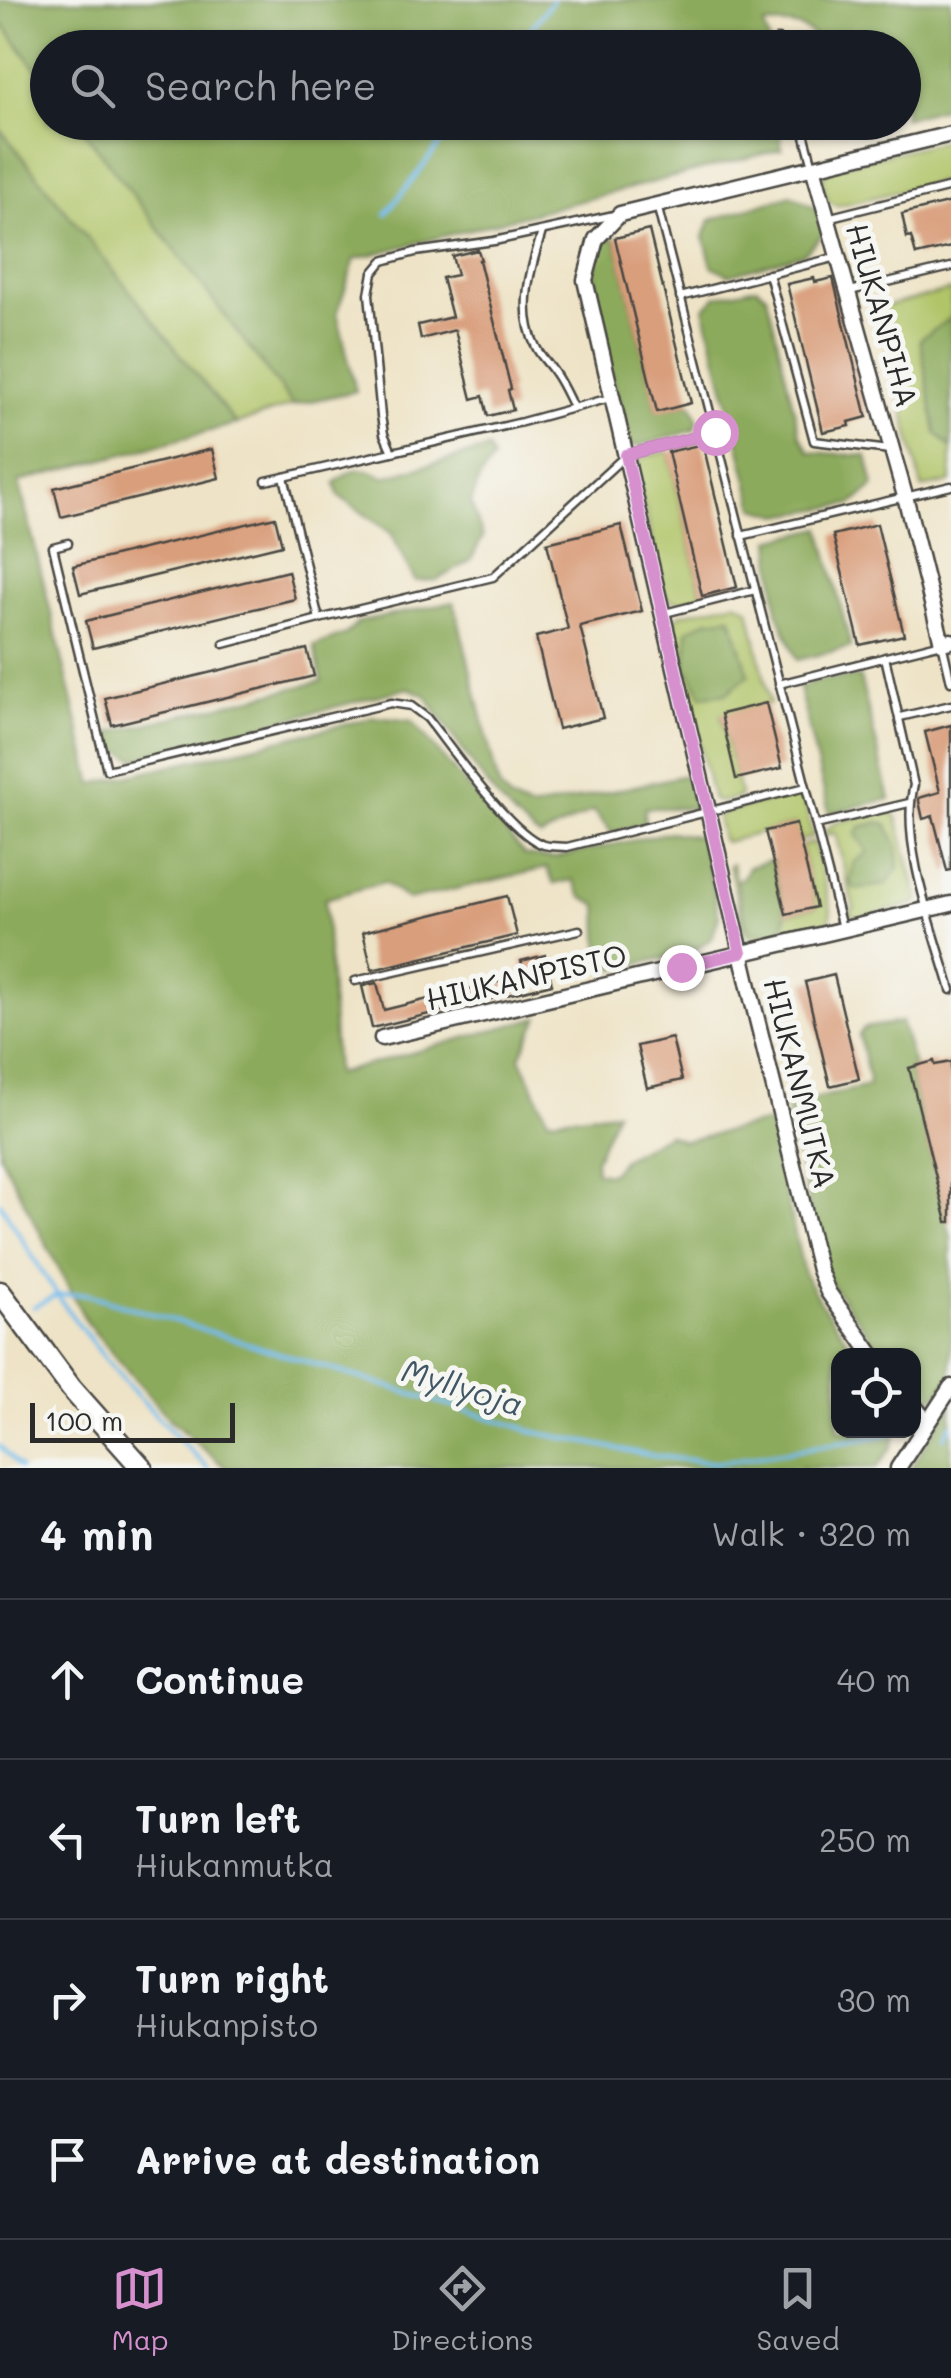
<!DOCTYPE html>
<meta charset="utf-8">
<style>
body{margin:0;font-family:Mali,sans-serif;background:#242831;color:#f1f3f6}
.controls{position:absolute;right:30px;bottom:30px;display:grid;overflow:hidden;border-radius:20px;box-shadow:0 2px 8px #0004}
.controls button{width:90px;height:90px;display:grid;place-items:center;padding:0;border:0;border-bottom:2px solid #363941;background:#171b24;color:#f1f3f6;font:50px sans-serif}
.scale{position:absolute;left:30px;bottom:25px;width:205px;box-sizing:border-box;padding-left:10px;border:5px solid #2b2b2b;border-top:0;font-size:28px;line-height:35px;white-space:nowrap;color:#2b2b2b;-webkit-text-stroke:8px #f6f6f2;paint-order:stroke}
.stop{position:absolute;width:30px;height:30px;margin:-22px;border:8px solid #d690ce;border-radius:50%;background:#fff}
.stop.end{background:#d690ce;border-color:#fff;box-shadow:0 2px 10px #0008}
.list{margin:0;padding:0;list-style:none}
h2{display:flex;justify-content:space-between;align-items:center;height:130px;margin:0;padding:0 40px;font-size:42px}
h2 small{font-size:32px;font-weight:400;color:#9ea1a6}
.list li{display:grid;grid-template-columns:65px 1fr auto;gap:30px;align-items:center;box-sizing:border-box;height:160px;padding:0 40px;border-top:2px solid #363941}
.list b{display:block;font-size:38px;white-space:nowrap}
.list p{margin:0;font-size:32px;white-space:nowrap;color:#9ea1a6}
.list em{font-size:32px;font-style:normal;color:#9ea1a6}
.icon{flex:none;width:55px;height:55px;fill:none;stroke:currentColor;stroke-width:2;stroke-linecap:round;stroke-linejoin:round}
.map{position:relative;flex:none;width:951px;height:1468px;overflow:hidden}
.search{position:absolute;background:#171b24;box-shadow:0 2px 8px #0004;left:30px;right:30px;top:30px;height:110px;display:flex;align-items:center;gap:25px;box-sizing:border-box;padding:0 35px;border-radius:55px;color:#9ea1a6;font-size:38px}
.sheet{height:770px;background:#171b24}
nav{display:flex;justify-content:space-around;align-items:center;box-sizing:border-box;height:140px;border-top:2px solid #363941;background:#171b24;font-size:28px;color:#9ea1a6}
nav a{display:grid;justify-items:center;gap:5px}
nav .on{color:#d690ce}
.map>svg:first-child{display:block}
</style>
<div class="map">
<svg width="951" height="1468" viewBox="0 0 951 1468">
<rect width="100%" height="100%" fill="#f6f6f2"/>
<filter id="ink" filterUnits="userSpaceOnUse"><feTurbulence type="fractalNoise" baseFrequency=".01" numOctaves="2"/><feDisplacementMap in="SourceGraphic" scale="20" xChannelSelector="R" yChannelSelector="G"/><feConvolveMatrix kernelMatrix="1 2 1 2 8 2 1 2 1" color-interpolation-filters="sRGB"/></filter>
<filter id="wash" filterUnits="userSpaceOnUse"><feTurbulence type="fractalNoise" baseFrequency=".0048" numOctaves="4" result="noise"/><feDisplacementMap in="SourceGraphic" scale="40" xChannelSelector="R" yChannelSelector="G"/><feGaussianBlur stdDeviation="2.25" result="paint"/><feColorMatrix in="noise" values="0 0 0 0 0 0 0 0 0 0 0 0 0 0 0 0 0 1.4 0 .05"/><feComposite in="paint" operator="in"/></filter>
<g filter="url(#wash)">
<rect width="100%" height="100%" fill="#eee3c6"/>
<!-- green -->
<g fill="#b0c468" stroke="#6e784a" stroke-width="2.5">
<polygon points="0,21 47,83 48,122 78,123 293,405 236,424 0,129"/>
<polygon points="951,139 951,179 837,206 828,201 822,179 829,168"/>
<polygon points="951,290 951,482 922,488 879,308"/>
<path d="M 668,452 L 702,597 C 688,600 675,607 664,594 L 635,465 L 645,456 Z"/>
<polygon points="736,602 749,609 770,703 721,715 740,793 738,798 720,802 713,800 671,623 681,614"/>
<polygon points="798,794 804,799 813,837 800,841 795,824 725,842 722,839 717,818 724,812"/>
<polygon points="885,811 890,811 897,817 918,898 916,904 860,918 854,917 847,912 854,909 835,833 826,835 826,830 835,823"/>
<polygon points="814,842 831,910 829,921 823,926 754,941 744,931 729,866 732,864 747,927 751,932 784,927 786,914 816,907 801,846"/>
</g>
<!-- forest -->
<g fill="#8caa5c" stroke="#5c6a44" stroke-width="2.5">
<path d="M 0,0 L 951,0 L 951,106 L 904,118 L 904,48 L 822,47 C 809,24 789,23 764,25 L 771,48 L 48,48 L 47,83 L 0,21 Z"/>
<polygon points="778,122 782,149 355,259 337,313 356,391 293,405 78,123"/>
<polygon points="0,129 236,424 19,482 93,784 375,717 412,721 525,855 554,858 670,832 701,837 719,916 712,938 691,952 615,969 600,963 598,905 582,897 573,880 554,884 547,868 408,900 384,882 325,899 336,1074 539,1017 520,1057 548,1119 616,1112 595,1160 596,1172 610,1174 623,1159 668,1134 683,1141 769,1122 804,1273 820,1302 858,1355 838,1356 838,1430 896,1431 892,1446 877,1468 226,1468 171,1421 87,1323 0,1155"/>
<polygon points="791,195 816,208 824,234 803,254 729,275 712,266 704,237 710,220"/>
<path d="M 615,238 L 657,411 L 691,403 L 698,419 L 694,430 L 636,447 L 629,444 C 619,403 580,277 601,244 C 605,237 608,239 615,238 Z"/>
<polygon points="757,287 767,296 800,435 810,452 867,456 874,486 853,504 780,515 755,508 704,308 717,296"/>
<polygon points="951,318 951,448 936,433 920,339"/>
<path d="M 488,449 L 493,459 L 479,479 L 471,504 L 483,537 L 470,561 L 437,580 L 415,581 L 391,533 L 339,496 L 335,483 C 354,466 361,465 384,477 Z"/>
<polygon points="821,528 851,647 797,660 777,611 771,540"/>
<path d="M 454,602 L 499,787 L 510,800 L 530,809 L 686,775 L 696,808 L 645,808 L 644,824 L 612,833 L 593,811 L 540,837 C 497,811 455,737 425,695 L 408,688 L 135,759 L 118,750 L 108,733 L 322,681 L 314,646 L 346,634 L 359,622 Z"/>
<polygon points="731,617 749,675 727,693 702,696 686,666 688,630 708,620"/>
<polygon points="860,677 890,799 829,813 799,688 819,680"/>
<polygon points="879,822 887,824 897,846 899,867 886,885 854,889 850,882 853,864 868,852 856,835 860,827"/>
<path d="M 772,860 L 786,914 L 784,927 C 773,936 765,935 751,932 L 747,927 L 736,881 L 743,877 L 748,867 Z"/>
<path d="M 901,1022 L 914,1066 L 909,1068 L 951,1238 L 951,1377 C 941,1393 932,1406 914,1394 L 914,1356 L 884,1355 L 834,1288 L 825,1271 L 787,1112 L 788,1107 L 793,1104 L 868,1086 L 869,1080 L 859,1035 L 864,1028 Z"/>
<polygon points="951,1405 951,1468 910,1468"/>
</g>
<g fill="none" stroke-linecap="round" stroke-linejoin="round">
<!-- stream -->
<g stroke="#75bded" stroke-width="4">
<polyline points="516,48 553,0"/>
<polyline points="386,214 457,122"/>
<path d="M 0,1203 C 27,1246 52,1291 84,1332 C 121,1380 164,1425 208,1468"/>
<polyline points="34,1307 57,1295 87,1294 539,1433 654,1456 716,1463 889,1435"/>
<polyline points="944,1437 951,1425"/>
<polyline points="0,1446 20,1468"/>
</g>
</g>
<g id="blocks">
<!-- building -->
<g fill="#d99e7b">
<polygon points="951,202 951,247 916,255 911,237 907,238 902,214"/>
<polygon points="649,230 691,403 657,412 615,238"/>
<polygon points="478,250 481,260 479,260 511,389 508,390 513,410 488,416 483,396 472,399 455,330 421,339 418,325 452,317 442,278 457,275 452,256"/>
<polygon points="814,278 815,282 833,278 867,417 849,422 850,426 823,432 787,284"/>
<polygon points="703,444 737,587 702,596 668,452"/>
<polygon points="212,449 219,478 61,517 54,488"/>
<polygon points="275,517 282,545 80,594 73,566"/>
<polygon points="877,524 904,635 860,645 833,535"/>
<polygon points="621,525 642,611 580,626 603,718 558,729 536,637 568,629 547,543"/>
<polygon points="288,571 295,599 93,648 86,621"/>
<polygon points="307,649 314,676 112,725 105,698"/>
<polygon points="766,703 782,768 736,779 721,714"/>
<polygon points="951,725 951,870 947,871 933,816 923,819 919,801 919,798 940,792 925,732"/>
<polygon points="796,824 816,907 786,914 765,831"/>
<polygon points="507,896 517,935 372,970 363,932"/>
<polygon points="545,955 552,984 372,1028 362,986 377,983 384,1010 525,975 521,961"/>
<polygon points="834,975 859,1079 830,1086 805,982"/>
<polygon points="672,1038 682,1080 647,1088 637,1046"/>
<polygon points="934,1061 935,1065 951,1062 951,1222 947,1222 909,1068"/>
</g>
</g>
</g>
<g filter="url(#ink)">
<use href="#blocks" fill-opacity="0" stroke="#484742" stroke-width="2.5"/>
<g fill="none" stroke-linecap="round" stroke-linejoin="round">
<defs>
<g id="service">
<polyline points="778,39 780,48"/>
<polyline points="801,122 813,166"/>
<polyline points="657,205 842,928"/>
<polyline points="827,218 951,187"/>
<path d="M 542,232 C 531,267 517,311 536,347 C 540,356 549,364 554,372 C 562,383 567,395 573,407"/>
<polyline points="769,274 814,441 890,450"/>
<polyline points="850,291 951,267"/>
<polyline points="680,297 837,257"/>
<polyline points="610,398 522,422 284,477 319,619 493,577 626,455 715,432"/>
<polyline points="392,452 384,434 381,416 369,294 373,273 383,261 415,252 494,241 614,215"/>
<polyline points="266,481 284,477"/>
<polyline points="741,536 951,486"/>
<path d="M 68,543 L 53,547 L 107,770 L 391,703 L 411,706 L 427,718 C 450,747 512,836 544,845 C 551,847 560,846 567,847 L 806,787"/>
<polyline points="665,613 755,590"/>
<polyline points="224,644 319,619"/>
<path d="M 885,657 L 914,785 C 899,841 935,934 951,990"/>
<polyline points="779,684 942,643 951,682"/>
<polyline points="900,717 951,705"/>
<polyline points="816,825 909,803"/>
<polyline points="355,981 579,930"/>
</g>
<g id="minor">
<polyline points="813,167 905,496 942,643 951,641"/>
<polyline points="382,1038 951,904"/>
<polyline points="873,1356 828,1292 819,1270 750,991 585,280 596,239 620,214 951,134"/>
<polyline points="914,1406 927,1422"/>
<polyline points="898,1468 951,1387"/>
</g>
<polyline id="primary" points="0,1292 71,1388 142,1468"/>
</defs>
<!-- service casing -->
<use href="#service" stroke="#484742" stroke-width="11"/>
<!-- minor casing -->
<use href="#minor" stroke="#484742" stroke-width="19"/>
<!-- primary casing -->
<use href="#primary" stroke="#484742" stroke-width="25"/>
<!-- service -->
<use href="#service" stroke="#fff" stroke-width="6"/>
<!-- minor -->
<use href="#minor" stroke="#fff" stroke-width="14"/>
<!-- primary -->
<use href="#primary" stroke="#fff" stroke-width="20"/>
</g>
</g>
<g fill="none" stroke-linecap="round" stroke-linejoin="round" filter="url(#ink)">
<!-- route -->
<polyline stroke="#d690ce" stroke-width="12" points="681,967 741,953 626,455 715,432"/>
</g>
<g text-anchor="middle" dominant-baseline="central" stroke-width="10" stroke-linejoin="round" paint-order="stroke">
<!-- street labels -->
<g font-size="30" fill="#2b2b2b" stroke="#f6f6f2">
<text transform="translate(883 315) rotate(74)">HIUKANPIHA</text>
<text transform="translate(526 976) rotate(-13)">HIUKANPISTO</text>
<text transform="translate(801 1083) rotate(76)">HIUKANMUTKA</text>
</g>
<!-- water labels -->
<g font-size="32" font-style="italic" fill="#415765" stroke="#f6f6f2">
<text transform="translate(463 1386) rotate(17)">Myllyoja</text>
</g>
</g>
</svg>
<div class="controls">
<button><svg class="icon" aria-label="locate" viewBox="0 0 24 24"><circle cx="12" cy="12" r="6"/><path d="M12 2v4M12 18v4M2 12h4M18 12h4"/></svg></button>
</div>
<div class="scale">100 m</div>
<div class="stop" style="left:715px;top:432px"></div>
<div class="stop end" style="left:681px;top:967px"></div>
<div class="search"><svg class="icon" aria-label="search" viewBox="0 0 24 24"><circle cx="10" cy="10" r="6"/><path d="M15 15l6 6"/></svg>Search here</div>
</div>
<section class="sheet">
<h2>4 min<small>Walk · 320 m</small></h2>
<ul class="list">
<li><svg class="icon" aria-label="ahead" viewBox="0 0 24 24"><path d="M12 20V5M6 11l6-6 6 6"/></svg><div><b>Continue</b></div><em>40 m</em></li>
<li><svg class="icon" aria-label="left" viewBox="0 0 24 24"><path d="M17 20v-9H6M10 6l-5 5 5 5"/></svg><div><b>Turn left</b><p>Hiukanmutka</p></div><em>250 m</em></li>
<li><svg class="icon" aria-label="right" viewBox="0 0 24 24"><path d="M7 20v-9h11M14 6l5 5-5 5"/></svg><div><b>Turn right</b><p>Hiukanpisto</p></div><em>30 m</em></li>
<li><svg class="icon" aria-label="arrive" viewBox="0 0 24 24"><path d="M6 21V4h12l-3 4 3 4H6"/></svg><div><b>Arrive at destination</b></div></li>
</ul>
</section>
<nav>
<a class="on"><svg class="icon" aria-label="map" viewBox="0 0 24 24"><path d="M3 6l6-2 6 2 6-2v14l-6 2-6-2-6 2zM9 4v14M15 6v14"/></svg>Map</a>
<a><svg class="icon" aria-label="directions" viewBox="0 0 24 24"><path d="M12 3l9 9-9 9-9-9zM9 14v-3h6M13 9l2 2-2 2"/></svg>Directions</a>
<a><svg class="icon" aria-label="saved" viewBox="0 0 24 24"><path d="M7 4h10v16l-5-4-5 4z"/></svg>Saved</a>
</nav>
